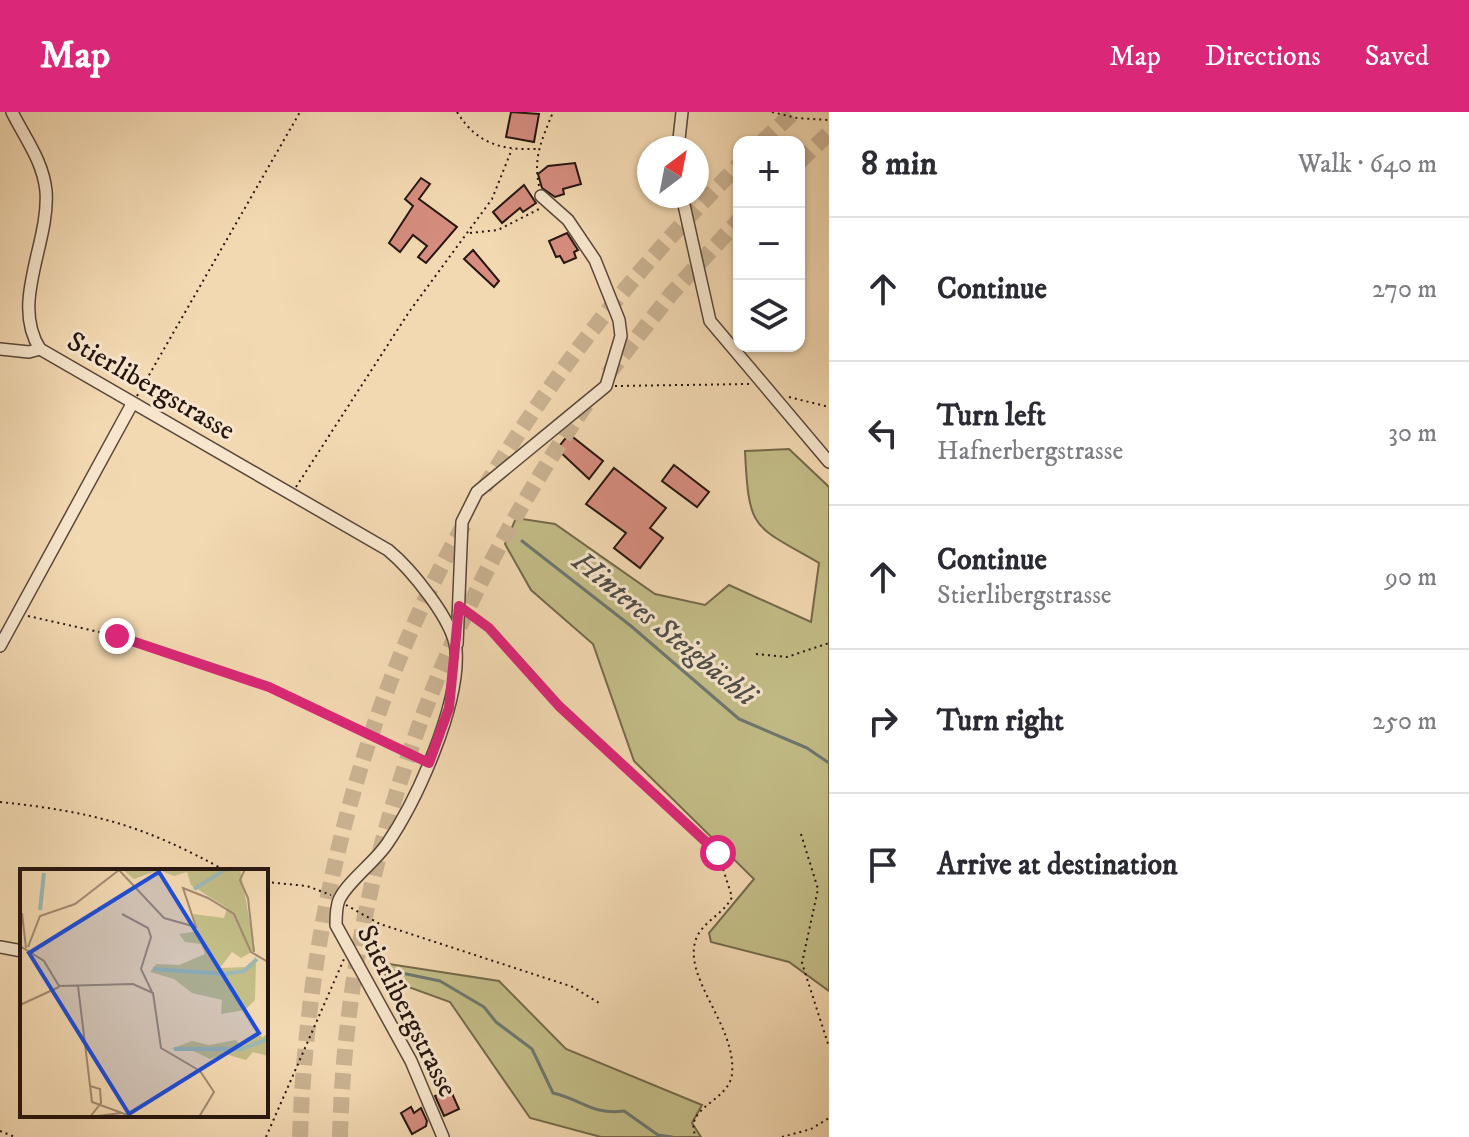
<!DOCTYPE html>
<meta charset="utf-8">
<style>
body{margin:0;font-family:"IM FELL DW Pica",serif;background:#f7f7f7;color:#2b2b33}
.controls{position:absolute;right:24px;top:24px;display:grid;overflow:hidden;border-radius:16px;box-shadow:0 2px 6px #0004}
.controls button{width:72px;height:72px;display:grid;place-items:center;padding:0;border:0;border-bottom:2px solid #e1e1e2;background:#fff;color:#2b2b33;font:40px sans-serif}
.compass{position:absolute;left:637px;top:24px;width:72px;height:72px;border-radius:50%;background:#fff;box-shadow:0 2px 6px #0004;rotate:32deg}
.stop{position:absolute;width:24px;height:24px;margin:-18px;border:6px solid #db2777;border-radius:50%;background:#fff}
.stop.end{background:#db2777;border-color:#fff;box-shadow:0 2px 8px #0008}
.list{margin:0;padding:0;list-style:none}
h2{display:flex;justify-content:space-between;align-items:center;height:104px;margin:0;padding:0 32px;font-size:34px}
h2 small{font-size:26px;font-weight:400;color:#7c7c81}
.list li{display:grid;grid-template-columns:52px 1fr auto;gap:24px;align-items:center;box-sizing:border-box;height:144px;padding:0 32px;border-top:2px solid #e1e1e2}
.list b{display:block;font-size:30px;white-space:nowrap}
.list p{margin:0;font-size:26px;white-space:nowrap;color:#7c7c81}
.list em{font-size:26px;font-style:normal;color:#7c7c81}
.icon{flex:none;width:44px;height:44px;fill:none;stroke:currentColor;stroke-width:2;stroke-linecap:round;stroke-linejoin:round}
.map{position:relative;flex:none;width:829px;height:1025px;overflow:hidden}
header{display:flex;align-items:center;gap:48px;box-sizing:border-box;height:112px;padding:0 40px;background:#db2777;color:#fff}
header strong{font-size:38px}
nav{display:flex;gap:44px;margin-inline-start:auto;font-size:28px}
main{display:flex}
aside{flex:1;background:#fff}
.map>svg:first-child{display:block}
</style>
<header>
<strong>Map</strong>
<nav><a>Map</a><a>Directions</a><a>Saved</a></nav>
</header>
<main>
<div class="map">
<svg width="829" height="1025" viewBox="0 0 829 1025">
<rect width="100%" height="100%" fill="#f3d9b2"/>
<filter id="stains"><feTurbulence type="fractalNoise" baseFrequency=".0025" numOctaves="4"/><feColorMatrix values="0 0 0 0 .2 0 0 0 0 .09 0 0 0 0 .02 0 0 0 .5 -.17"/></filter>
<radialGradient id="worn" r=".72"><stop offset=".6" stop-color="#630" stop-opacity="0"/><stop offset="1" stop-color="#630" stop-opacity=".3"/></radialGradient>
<!-- green -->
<g fill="#c3bd87" stroke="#74694b" stroke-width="2">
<path d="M 789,337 L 829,375 L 829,879 L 789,850 L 711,830 L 709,821 L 754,767 L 634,649 L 593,532 L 531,478 L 505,432 L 516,406 L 555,412 L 655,482 L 705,493 L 729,473 L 811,510 L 819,451 C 752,412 749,420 745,339 Z"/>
<polygon points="376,850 499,869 566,937 702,993 692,1011 701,1025 601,1025 530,1006 450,890 389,868"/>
</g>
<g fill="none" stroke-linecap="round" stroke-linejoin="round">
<!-- stream -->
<g stroke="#6d7771" stroke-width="3">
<polyline points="522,429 631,514 739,607 807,636 829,651"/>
<path d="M 392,859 L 440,869 L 484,895 L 496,910 L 532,937 L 553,981 C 583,988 592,1003 624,999 L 658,1023 L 672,1025"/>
</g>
</g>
<!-- building -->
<g fill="#d68d7f" stroke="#25150f" stroke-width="2">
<polygon points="511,0 539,2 534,30 506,25"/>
<polygon points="575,51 581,72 563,77 564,82 555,85 542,76 538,62 548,54"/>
<polygon points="421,66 430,72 419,87 457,115 426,151 418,145 427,134 413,123 400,140 389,131 413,94 405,87"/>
<polygon points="524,73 536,91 523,100 520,96 502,111 493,100"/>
<polygon points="567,121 578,138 574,140 576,146 564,151 560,144 556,145 549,129"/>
<polygon points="473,138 499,169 494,175 464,147"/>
<polygon points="569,322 603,349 589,367 557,337"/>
<polygon points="674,353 709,380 697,395 662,369"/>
<polygon points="614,356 666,396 650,416 663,426 640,456 614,436 626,421 586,392"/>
<polygon points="450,977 459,997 444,1004 435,984"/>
<polygon points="411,995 414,1001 421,996 427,1009 426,1014 412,1022 401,1001"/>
</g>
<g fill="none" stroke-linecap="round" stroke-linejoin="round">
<!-- highway-tunnel -->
<g stroke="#cab291" stroke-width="16" stroke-dasharray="16 8" stroke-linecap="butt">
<polyline points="762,30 794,0"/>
<polyline points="799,50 829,21"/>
<polyline points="608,262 672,181 739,108"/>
<path d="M 484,376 C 559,253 637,155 739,53"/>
<path d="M 300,1025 C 307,811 361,593 467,407"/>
<path d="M 340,1025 C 346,761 439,502 590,287"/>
</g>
<defs>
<g id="minor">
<path d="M 12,0 C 25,26 43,49 46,79 C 50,131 10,190 40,237 L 388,438 C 410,456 454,509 456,538 C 460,593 417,688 387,732 C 375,750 347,770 339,788 C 336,795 336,806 336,813 L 411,949 L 443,1025"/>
<polyline points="678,36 682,0"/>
<polyline points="682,84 710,209 829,350"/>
<polyline points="0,237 29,240 40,237"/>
<polyline points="457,532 462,410 477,380 606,274 621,224 619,208 595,148 568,108 541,84"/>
<polyline points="0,534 132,292"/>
<polyline points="0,835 22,839"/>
</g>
</defs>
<!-- minor casing -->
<use href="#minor" stroke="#584638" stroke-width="14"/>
<!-- path -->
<g stroke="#25150f" stroke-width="2" stroke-dasharray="2 4" stroke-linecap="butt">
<path d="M 457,0 C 477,32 501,38 536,37"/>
<polyline points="772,0 797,6 829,8"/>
<path d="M 539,74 C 533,44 542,28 553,0"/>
<polyline points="470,121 498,118 539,97"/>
<polyline points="615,274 749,272"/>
<polyline points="137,284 300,0"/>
<polyline points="789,285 829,295"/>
<polyline points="296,375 409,200 492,87 512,37"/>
<path d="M 467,499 L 489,516 L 559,594 L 718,741 L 732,785 C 724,802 703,809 696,827 C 682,866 737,914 732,962 C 729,990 682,995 696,1025"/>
<polyline points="28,504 117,524 269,575 419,646"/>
<polyline points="756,542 787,545 829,531"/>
<path d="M 0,690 C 94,700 143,713 226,759"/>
<polyline points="801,722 818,777 802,851 829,935"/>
<polyline points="266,770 307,774 331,783"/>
<polyline points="346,793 380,812 573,875 599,891"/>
<polyline points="0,1019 15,1025"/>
<polyline points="266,1025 344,847"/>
<polyline points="782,1025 811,1017 829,1006"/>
</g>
<!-- minor -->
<use href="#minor" stroke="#f7e6cd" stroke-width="11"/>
</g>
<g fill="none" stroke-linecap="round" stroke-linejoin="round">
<!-- route -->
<polyline stroke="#db2777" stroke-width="10" points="117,524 269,575 429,651 449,596 459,494 489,516 559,594 718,741"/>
</g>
<g text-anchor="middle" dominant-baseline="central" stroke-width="6" stroke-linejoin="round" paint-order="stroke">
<!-- street labels -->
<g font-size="28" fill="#25150f" stroke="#f7e6cd">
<text transform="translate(151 274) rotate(30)">Stierlibergstrasse</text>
<text transform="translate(407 899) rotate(63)">Stierlibergstrasse</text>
</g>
<!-- water labels -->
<g font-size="30" font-style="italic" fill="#4f4e48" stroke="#f7e6cd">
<text transform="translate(664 517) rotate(39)">Hinteres Steigbächli</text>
</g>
</g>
<!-- overview -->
<g transform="translate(20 757)">
<rect width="248" height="248" fill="#f3d9b2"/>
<path d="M 102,0 L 220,0 L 235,81 L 221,89 L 212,83 L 200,99 L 226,98 L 236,90 L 235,131 L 225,141 L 201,145 L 202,131 L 172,124 L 154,110 L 130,103 L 136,95 L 159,96 L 185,85 L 181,75 L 165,73 L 159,65 L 178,62 L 173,45 L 204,49 L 207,39 L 171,16 L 167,3 L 154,7 L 139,1 L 114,10 ZM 248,164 L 248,187 L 233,183 L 226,191 L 205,185 L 190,190 L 167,179 L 151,180 L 172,172 L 189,176 L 216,171 L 221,177 L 237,165 L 243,168 Z" fill="#c3bd87"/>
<path fill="none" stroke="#9db9b3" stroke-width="4" d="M 174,20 L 206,0M 20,41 L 24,4M 133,100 L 205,105 L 224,102 L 237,90M 154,180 L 222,180 L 248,170"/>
<path fill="none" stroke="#a18b71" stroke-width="2" d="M 225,0 L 220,11 L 228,29 L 234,83M 2,44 L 6,79M 102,45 L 128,59 L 131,68 L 121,100 L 132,123M 0,77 L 24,92 L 39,117 L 113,115 L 133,124 L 141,179 L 180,202 L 194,223 L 179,248M 8,78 L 20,47 L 55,35 L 99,1 L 144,49 L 176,58 L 163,19 L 188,29 L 214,45 L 231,83 L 248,93M 58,117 L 72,233 L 113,248M 0,136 L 39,118M 70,248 L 81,234 L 80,220 L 70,217M 70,248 L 101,244"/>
<path fill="#1d4ed8" fill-opacity="0.15" stroke="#1d4ed8" stroke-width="4" d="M 139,3 L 239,164 L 109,245 L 9,84 Z"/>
<rect width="248" height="248" fill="none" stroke="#25150f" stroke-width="4"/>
</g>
<rect width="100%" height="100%" filter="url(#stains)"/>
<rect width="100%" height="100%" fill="url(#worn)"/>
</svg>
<div class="controls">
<button>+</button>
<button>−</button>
<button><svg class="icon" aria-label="layers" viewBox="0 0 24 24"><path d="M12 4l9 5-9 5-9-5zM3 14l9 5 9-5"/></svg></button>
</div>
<svg class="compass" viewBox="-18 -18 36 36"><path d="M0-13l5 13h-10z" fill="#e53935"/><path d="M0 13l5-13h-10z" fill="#7c7c81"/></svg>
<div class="stop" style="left:718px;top:741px"></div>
<div class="stop end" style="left:117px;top:524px"></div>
</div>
<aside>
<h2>8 min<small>Walk · 640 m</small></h2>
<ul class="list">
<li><svg class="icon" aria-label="ahead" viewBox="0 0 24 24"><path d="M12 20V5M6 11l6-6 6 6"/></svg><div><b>Continue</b></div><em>270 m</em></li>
<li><svg class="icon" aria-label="left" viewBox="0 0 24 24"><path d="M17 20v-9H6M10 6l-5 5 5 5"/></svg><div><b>Turn left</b><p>Hafnerbergstrasse</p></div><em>30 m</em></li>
<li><svg class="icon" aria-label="ahead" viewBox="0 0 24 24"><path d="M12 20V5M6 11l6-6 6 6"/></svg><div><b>Continue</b><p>Stierlibergstrasse</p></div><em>90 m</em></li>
<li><svg class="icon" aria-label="right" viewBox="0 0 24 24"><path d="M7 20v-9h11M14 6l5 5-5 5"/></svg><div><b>Turn right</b></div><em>250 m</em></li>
<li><svg class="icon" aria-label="arrive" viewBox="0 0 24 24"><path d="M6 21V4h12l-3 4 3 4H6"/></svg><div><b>Arrive at destination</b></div></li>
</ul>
</aside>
</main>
